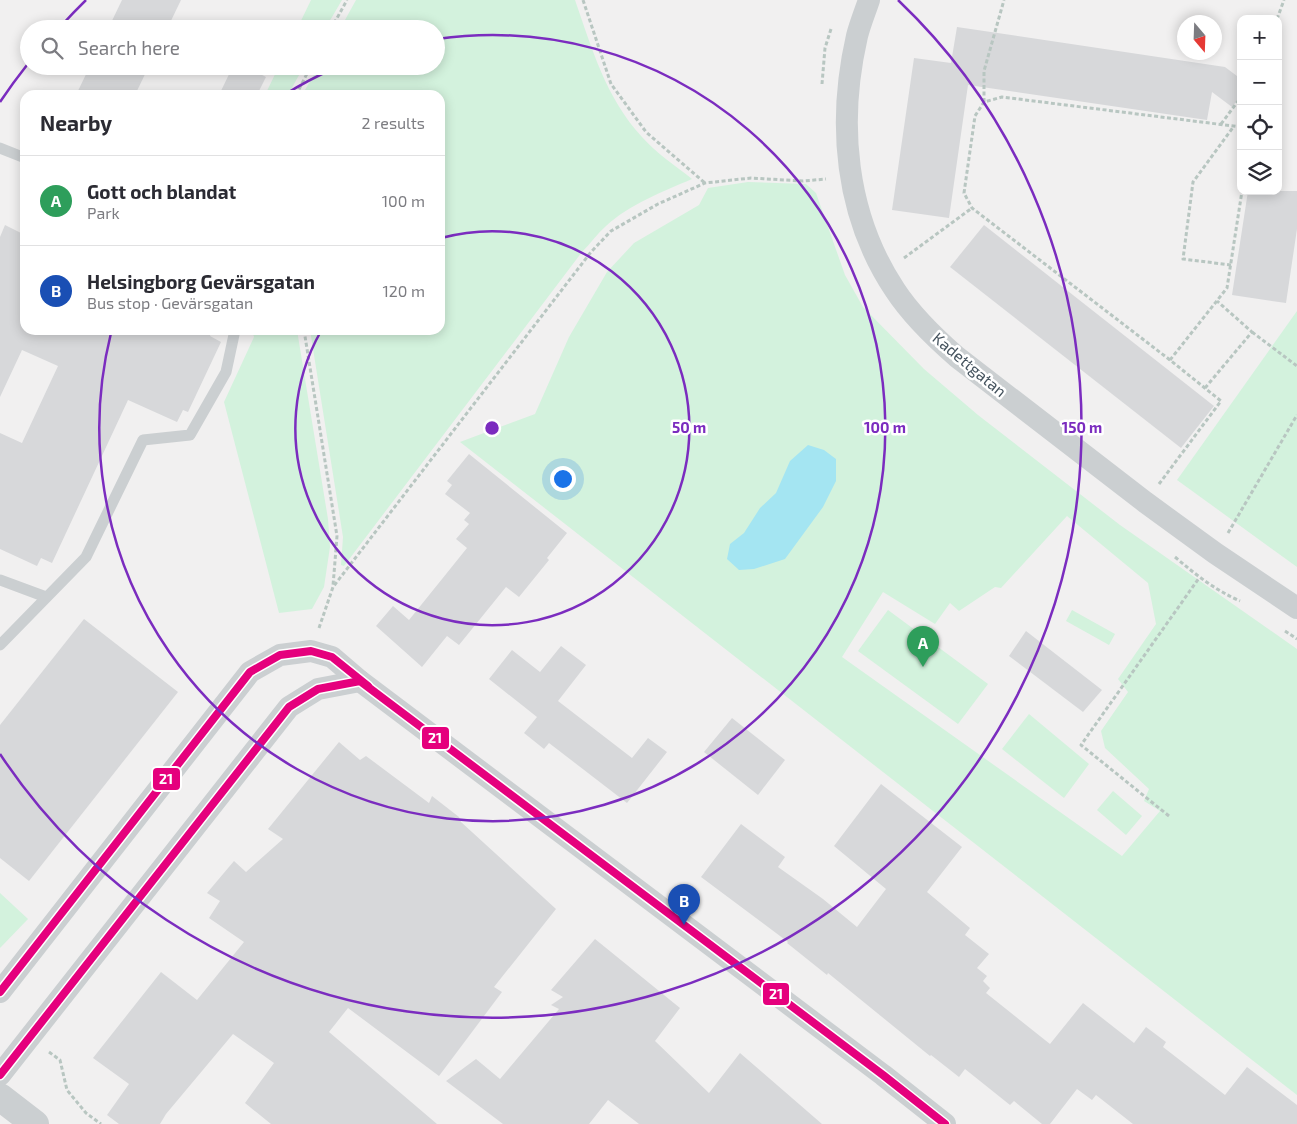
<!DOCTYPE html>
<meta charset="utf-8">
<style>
body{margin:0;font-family:"Exo 2",sans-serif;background:#f2f2f3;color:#2b2b33}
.controls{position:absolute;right:15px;top:15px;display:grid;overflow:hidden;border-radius:10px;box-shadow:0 2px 12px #0003}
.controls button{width:45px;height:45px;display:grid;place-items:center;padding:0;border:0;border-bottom:1px solid #e1e1e2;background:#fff;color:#2b2b33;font:25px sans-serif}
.compass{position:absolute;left:1177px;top:15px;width:45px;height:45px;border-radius:50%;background:#fff;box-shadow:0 2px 12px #0003;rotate:161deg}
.you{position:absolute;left:562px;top:478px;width:18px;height:18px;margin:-12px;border:4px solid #fff;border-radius:50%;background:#1a73e8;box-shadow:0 0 0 8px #1a73e833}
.badge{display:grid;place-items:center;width:32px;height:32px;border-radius:50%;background:#818a91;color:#fff;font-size:16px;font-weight:700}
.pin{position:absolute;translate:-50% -41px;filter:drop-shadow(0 1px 2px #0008)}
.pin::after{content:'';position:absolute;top:26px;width:18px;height:15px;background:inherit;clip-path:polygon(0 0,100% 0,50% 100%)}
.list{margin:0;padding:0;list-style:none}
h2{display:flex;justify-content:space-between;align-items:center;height:65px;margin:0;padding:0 20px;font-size:21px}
h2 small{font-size:16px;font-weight:400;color:#7c7c81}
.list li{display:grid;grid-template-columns:32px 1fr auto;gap:15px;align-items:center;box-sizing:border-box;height:90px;padding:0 20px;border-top:1px solid #e1e1e2}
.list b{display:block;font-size:19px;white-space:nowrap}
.list p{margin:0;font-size:16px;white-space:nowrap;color:#7c7c81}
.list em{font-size:16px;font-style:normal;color:#7c7c81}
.icon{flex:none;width:28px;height:28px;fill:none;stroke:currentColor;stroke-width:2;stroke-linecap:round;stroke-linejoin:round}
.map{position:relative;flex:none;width:1297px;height:1124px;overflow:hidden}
.search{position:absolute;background:#fff;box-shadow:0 2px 12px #0003;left:20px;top:20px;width:425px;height:55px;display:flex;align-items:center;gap:12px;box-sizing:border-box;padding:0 18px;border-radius:28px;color:#7c7c81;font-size:19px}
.panel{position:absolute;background:#fff;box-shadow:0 2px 12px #0003;left:20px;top:90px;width:425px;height:245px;border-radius:15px}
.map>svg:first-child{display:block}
</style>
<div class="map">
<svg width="1297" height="1124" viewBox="0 0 1297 1124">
<rect width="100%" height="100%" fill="#f1f0f0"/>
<!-- green -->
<g fill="#d3f2dd" fill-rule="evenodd">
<polygon points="311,0 342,0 325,29 297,29"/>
<path d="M 356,0 L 575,0 C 592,49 606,98 642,137 C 656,153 676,166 692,179 C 662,192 630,204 606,226 C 597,234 590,244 582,252 L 344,566 L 341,565 L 343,537 L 310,330 L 440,330 L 440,95 L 302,95 L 319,66 L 436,66 L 436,29 L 340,29 Z"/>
<polygon points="279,66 304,66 288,95 265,95"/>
<path d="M 748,182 L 806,184 L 816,193 L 845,275 L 863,307 L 924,369 L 978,415 L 1120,525 L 1297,649 L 1297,1095 L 460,442 L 535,414 L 569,337 L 607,272 L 634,243 L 699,205 L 708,188 ZM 1067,516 L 1148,583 L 1156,624 L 1118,679 L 1128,692 L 1101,731 L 1105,748 L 1149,789 L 1144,801 L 1160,811 L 1122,856 L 842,657 L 883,592 L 935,624 L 950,603 L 959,611 L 995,587 L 1001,588 Z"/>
<polygon points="1297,311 1297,567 1177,480"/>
<polygon points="252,330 297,330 328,519 330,547 324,587 312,609 279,613 224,402 254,337"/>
<polygon points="888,610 988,684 958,724 858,651"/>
<polygon points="1072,610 1115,634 1109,645 1066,621"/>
<polygon points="1029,714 1089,764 1064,798 1002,749"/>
<polygon points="1113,791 1142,816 1126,835 1097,810"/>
<polygon points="0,893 28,919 0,948"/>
</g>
<!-- water -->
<polygon fill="#a4e5f2" points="808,445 824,450 836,459 836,481 823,507 785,559 754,569 739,570 727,559 730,544 744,533 760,508 776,493 790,461"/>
<!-- building -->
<g fill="#d7d8da">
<polygon points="122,0 181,0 167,29 108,29"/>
<polygon points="957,27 1225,67 1241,79 1241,95 1232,107 1212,92 1207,120 968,85 949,218 892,210 914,58 951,63"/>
<polygon points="90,66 149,66 135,95 76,95"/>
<polygon points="233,66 245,66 266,77 257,95 219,95"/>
<polygon points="1248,191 1297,191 1297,229 1286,303 1232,295"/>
<polygon points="5,225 25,235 25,330 212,330 210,336 221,342 188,412 183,410 177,422 128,400 52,563 41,558 37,566 0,549 0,433 22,443 58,366 22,350 0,397 0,237"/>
<polygon points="984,225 1214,406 1181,448 950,267"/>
<polygon points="469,454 567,533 547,558 549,560 519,597 506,587 459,645 447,636 422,667 376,626 393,606 409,620 467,548 456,539 469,524 464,520 470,513 445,494 452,485 447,481"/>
<polygon points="84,619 178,692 29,881 0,858 0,725"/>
<polygon points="1026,631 1102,690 1083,712 1009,656"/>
<polygon points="561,646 586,665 558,701 632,758 648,738 667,752 627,803 549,743 544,749 524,733 537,717 489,679 512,650 540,672"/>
<polygon points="732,718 785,760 758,795 704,752"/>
<polygon points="339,742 360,760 366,756 429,803 432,796 459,817 461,822 556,909 494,987 502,992 439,1076 348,1008 329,1032 437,1124 271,1124 245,1103 274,1063 233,1034 166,1114 160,1124 119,1124 107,1115 129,1084 93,1058 161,972 197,1000 244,942 209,918 220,901 207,893 234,861 246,872 283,839 268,829"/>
<polygon points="881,784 962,847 927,892 970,928 965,935 989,954 977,968 987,976 983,981 990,988 986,993 1050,1044 1083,1003 1134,1043 1146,1027 1166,1042 1163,1047 1225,1095 1247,1067 1297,1105 1297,1124 1133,1124 1096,1095 1092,1100 1077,1089 1050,1124 1042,1124 1014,1101 1010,1105 965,1069 959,1077 931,1055 930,1056 828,973 827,975 787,943 788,942 701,877 741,824 785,857 778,867 823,899 857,927 886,889 834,846"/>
<polygon points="595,939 680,1008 655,1041 709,1093 740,1053 822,1124 639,1124 608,1100 589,1124 503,1124 446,1081 476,1059 500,1079 559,1009 551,1005 563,997 551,990"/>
</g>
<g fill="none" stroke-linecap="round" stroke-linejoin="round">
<!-- path -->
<g stroke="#b8c6c1" stroke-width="3" stroke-dasharray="4 2.5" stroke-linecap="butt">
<polyline points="583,0 611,84 646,132 705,183"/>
<polyline points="1277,19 1284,0"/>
<polyline points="331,29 347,0"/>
<polyline points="822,84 825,48 831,29"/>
<polyline points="296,95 311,66"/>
<polyline points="984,102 984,71 1004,0"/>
<polyline points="1221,124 1241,97"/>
<polyline points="904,258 972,208"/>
<polyline points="1231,265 1183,259 1193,182 1234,126"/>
<polyline points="304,330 337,536 333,586"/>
<polyline points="1252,332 1297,366"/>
<polyline points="1170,360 972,208 964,193 975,116 984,102 1002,97 1241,127"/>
<polyline points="1205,388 1252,332 1217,301"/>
<polyline points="1159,484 1221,401 1170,360 1227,288 1242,191"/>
<polyline points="1228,533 1297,415"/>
<path d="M 1175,557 C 1196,575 1215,590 1240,601"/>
<polyline points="319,628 333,587 591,252 611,231 658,204 705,183 751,178 803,181 826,179"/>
<polyline points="1285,631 1297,639"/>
<polyline points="1169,816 1081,745 1199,578"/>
<polyline points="49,1052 60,1060 67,1090 86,1113 101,1124"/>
</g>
<!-- service -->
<g stroke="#cbcfd1" stroke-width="11">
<polyline points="0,148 25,158"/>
<polyline points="0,580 46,597"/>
<polyline points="0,645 86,557 143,440 190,435 226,372 235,330"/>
</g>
<!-- minor -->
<g stroke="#cbcfd1" stroke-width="22">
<path d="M 869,0 C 865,12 860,24 857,36 C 837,123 845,215 895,290 C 912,316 934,337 957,357 L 1145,502 L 1215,553 L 1297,608"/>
<polyline points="0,992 250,672 280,655 311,651 332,657 360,681 883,1075 945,1124"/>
<polyline points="0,1075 289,707 318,689 360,681"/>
</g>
<!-- tertiary -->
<polyline stroke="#cbcfd1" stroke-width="28" points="0,1097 35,1124"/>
<defs>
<g id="bus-1">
<polyline points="0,992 250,672 280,655 311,651 332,657 368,686"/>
<polyline points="0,1075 289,707 318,689 360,681 883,1075 945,1124"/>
</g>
</defs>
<!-- bus-1 casing -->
<use href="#bus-1" stroke="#fff" stroke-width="11"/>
<!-- bus-1 -->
<use href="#bus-1" stroke="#e5007d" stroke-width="8"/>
</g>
<!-- distance rings -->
<g fill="none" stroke="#7b2cbf" stroke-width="2.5">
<path d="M441 238A197 197 0 1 1 321 331"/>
<path d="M284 95A393 393 0 0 1 335 68M437 39A393 393 0 1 1 111 333"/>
<path d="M0 102A590 590 0 0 1 27 65M61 26A590 590 0 0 1 86 0M898 0A590 590 0 1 1 0 754"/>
</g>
<g text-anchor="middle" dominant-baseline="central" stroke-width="5" stroke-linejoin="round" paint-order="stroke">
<!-- street labels -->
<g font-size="16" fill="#45535e" stroke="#fff">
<text transform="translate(970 364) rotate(40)">Kadettgatan</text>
</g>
</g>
<circle cx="492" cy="428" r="8" fill="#7b2cbf" stroke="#fff" stroke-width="2.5"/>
<g font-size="15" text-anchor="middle" font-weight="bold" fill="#7b2cbf" stroke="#fff" stroke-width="5" stroke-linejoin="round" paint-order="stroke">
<text x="689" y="433">50 m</text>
<text x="885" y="433">100 m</text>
<text x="1082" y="433">150 m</text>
</g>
<g stroke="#fff" stroke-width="2">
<rect x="421" y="726" width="29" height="24" rx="5" fill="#e5007d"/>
<rect x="152" y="767" width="29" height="24" rx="5" fill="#e5007d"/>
<rect x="762" y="982" width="28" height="24" rx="5" fill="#e5007d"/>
</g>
<g font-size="14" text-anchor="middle" font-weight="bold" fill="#fff">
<text x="435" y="743">21</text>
<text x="166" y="784">21</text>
<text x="776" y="999">21</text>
</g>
</svg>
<div class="controls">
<button>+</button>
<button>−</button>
<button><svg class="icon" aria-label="locate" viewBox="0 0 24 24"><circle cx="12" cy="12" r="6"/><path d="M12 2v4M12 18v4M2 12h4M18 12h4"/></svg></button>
<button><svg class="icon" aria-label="layers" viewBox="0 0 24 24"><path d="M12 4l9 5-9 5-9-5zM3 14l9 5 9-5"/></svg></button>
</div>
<svg class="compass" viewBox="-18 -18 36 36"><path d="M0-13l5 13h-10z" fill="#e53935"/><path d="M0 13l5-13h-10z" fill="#7c7c81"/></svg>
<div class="you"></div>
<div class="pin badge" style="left:923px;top:667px;background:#2e9e5b">A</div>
<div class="pin badge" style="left:684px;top:925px;background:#1a4fb4">B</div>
<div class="search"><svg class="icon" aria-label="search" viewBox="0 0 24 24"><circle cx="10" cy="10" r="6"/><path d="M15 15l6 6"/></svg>Search here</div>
<section class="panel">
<h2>Nearby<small>2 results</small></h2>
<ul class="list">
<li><span class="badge" style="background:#2e9e5b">A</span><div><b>Gott och blandat</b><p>Park</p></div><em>100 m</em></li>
<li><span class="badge" style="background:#1a4fb4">B</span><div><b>Helsingborg Gevärsgatan</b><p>Bus stop · Gevärsgatan</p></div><em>120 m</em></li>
</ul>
</section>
</div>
